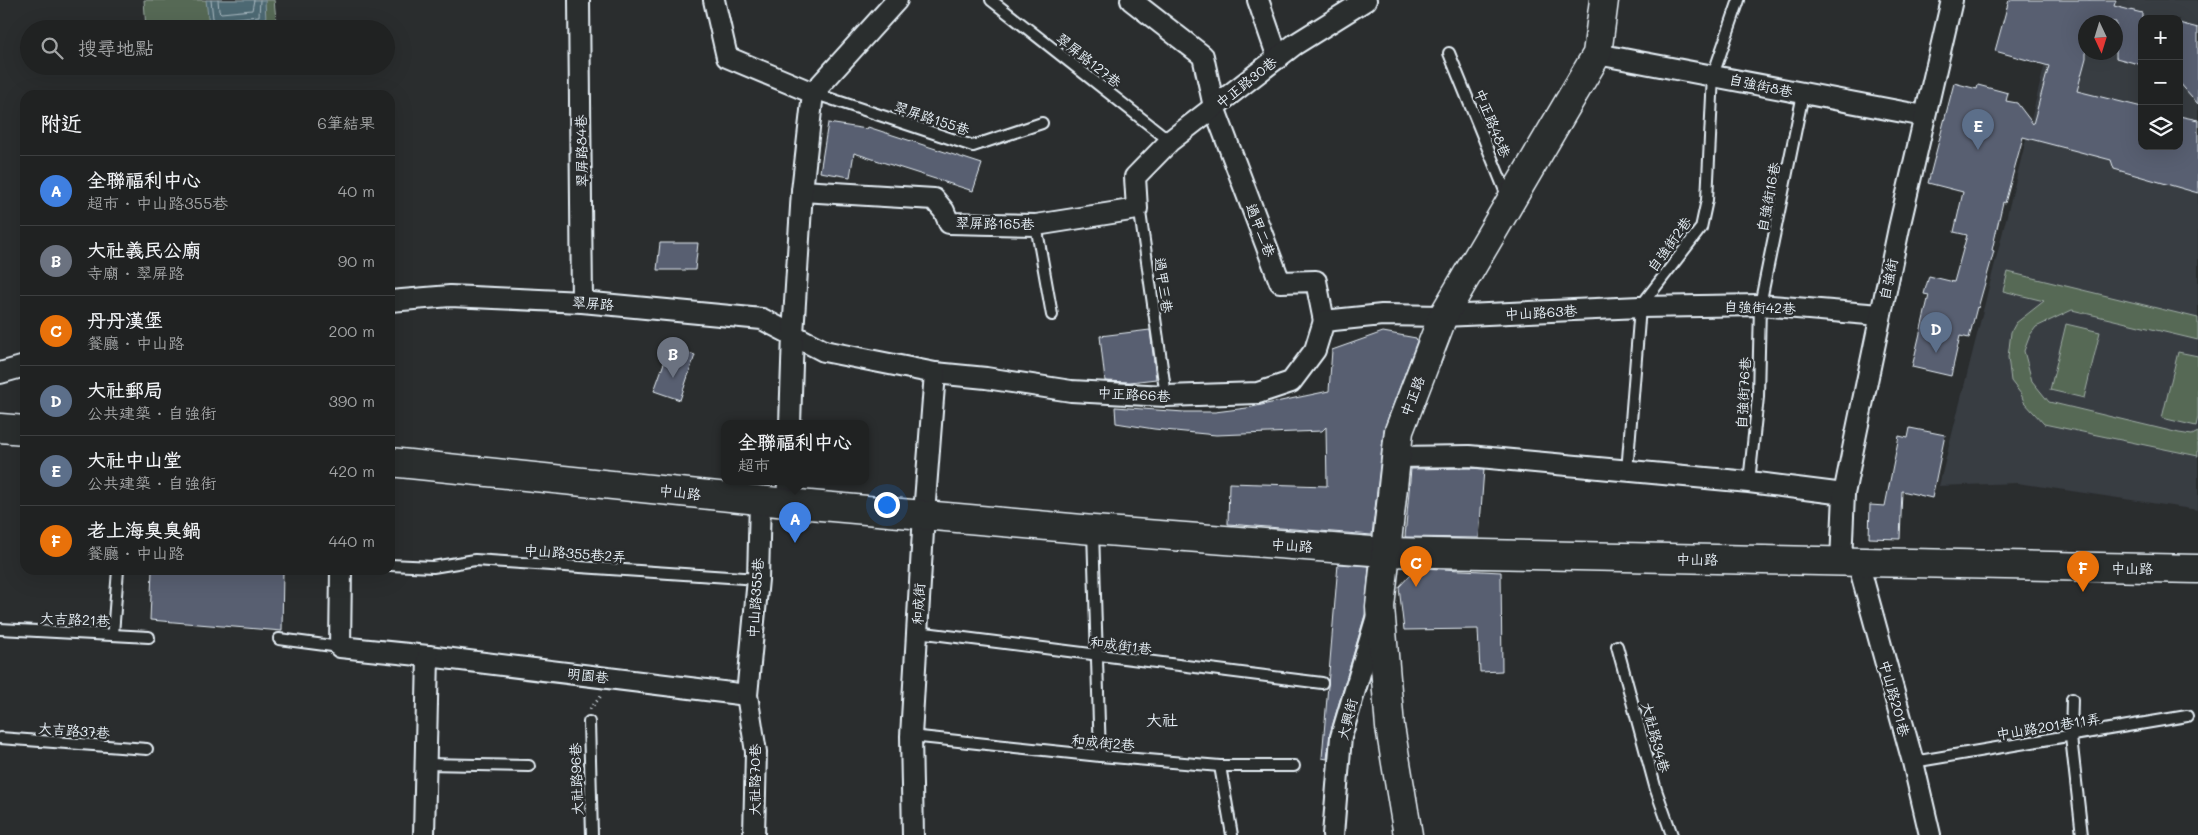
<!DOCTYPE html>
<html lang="zh-TW">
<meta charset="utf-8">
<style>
body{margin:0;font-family:Mali,"LXGW WenKai TC",sans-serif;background:#282a2a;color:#f1f3f6}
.controls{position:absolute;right:15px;top:15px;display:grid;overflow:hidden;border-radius:10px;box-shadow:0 5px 20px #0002}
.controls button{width:45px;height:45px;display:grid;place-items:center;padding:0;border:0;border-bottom:1px solid #3d3f40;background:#202222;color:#f1f3f6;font:25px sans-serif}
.compass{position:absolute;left:2078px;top:15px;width:45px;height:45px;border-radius:50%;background:#202222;box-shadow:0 5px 20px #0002;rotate:176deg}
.you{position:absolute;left:886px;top:504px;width:18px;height:18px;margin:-12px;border:4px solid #fff;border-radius:50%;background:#1a73e8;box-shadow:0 0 0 8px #1a73e833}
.badge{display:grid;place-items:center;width:32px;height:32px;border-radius:50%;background:#ea580c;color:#fff;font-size:16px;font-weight:700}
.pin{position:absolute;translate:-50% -41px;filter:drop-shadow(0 1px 2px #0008)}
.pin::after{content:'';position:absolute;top:26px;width:18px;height:15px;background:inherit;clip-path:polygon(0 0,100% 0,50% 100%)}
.popup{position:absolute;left:721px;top:420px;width:148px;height:65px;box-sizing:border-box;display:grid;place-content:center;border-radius:10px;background:#202222;filter:drop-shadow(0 1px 4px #0005);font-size:16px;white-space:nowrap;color:#a2a4a5}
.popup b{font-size:19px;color:#f1f3f6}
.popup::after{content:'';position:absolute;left:50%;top:100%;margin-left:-10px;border:10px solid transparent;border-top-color:#202222}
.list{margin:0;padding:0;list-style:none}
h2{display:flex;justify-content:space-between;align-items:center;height:65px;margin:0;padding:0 20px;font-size:21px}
h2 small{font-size:16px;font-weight:400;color:#a2a4a5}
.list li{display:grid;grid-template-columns:32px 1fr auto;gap:15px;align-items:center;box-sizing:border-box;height:70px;padding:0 20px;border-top:1px solid #3d3f40}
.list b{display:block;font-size:19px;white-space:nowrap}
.list p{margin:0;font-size:16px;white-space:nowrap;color:#a2a4a5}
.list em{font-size:16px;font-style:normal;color:#a2a4a5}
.icon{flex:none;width:28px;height:28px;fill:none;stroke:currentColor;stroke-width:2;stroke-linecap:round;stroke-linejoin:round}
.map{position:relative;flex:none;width:2198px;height:835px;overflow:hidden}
.search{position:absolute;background:#202222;box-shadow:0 5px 20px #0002;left:20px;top:20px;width:375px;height:55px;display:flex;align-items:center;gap:12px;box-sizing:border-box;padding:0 18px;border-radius:28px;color:#a2a4a5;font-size:19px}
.panel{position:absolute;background:#202222;box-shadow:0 5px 20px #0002;left:20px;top:90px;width:375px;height:485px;border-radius:15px}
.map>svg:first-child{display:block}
</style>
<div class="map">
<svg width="2198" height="835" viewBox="0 0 2198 835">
<rect width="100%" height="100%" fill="#2a2d2e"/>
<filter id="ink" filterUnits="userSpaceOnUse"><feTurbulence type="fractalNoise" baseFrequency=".02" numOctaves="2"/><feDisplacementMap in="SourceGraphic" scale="10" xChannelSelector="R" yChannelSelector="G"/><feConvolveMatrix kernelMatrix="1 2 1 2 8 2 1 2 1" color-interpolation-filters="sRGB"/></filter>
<g filter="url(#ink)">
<!-- built -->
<path fill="#383c42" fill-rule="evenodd" d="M 2061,0 L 2198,0 L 2198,510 L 2017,483 L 1939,486 ZM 2142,19 L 2179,19 L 2179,146 L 2142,146 ZM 2086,22 L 2116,22 L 2116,52 L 2086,52 Z"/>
<!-- green -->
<g fill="#566954" stroke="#9fada6">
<polygon points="144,0 274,0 277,29 146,29"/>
<polygon points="2008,272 2198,318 2198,340 2072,310 2036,327 2030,335 2024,351 2032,381 2049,402 2179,433 2192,435 2198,432 2198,456 2044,424 2024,402 2021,394 2011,381 2008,357 2011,332 2016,323 2044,301 2003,291"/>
<polygon points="2066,324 2100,332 2084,398 2050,390"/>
<polygon points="2178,352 2198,356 2198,417 2196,426 2162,418"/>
</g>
<!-- water -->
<polygon fill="#4e6973" stroke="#8c9fa8" points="206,0 265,0 266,21 209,25"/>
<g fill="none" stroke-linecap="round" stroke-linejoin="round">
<!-- shore -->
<g stroke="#aabbc3" stroke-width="1">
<polyline points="211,0 213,18 215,20 259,16 260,0"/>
<polyline points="218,0 219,11 221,13 252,10 254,0"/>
</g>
</g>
<!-- building -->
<g fill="#595f71" stroke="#e8f1f8">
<polygon points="2009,0 2116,0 2114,6 2142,13 2142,65 2116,58 2116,22 2086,22 2086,58 2077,91 2142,107 2142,146 2179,146 2179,116 2198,120 2198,193 2114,169 2111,160 2023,137 2005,203 2003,202 1992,250 1994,251 1978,308 1977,307 1969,338 1960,336 1951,376 1912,367 1929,295 1924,294 1929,276 1954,282 1967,235 1954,232 1963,192 1928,183 1954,83 1977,89 1978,85 2008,93 2006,101 2017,103 2033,124 2049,66 1995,51"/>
<polygon points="2179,23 2198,28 2198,104 2179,82"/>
<polygon points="828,123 867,129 868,127 982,164 973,191 854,153 850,177 820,172"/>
<polygon points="660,243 698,243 695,270 657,270"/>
<polygon points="1150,330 1156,379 1130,382 1105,381 1100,336"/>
<polygon points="1383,332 1416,338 1417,341 1384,429 1372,535 1228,524 1229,483 1327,486 1326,427 1322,431 1216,435 1154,429 1116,423 1115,407 1184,412 1215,412 1247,408 1329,391 1332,350"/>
<polygon points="677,349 695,355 680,400 654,391 664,363 671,366"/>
<polygon points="1910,428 1945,435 1932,498 1902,491 1900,539 1869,538 1870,505 1885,506 1899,436 1908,438"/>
<polygon points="1469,468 1484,469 1479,538 1405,537 1411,469"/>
<polygon points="1338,564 1369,566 1365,615 1330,734 1327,759 1322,758"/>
<polygon points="1422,568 1501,572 1502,671 1480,672 1478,629 1404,630 1399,587 1411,574"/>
<polygon points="152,570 283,570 282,631 150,620"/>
</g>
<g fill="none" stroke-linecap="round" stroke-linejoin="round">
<defs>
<g id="lane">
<polyline points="991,0 1170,141"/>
<polyline points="1449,53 1508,198"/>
<polyline points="813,93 973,146 1042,123"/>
<polyline points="1139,205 1166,396"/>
<polyline points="1036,225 1052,315"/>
<polyline points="1627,472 1640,307 1701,228 1707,200 1713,75 1739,0"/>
<polyline points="1749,482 1758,397 1760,305 1803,94"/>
<polyline points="1093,531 1100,756"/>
<polyline points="390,565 433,567 475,560 758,579"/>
<polyline points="0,629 149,637"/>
<polyline points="917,632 1322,683"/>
<polyline points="113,634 118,570"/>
<polyline points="279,639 340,647"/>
<polyline points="1617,646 1656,790 1672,835"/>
<polyline points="2072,699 2071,737 2082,835"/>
<polyline points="589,722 592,835"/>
<polyline points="911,736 1100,756 1220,766 1294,766"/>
<polyline points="0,738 147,749"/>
<polyline points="1913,762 2187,716"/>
<polyline points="426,764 529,766"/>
<polyline points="1220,766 1232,835"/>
</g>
<g id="street">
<polyline points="579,0 582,302"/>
<polyline points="714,0 727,57 813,93"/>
<polyline points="1131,0 1203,56 1214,107 1280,282 1316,281 1324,321"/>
<polyline points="1258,0 1278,58"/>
<polyline points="1597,54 1924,116"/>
<polyline points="802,191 934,199 944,211 949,223 1036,225 1137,209 1135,177 1170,141 1294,45 1366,0"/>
<polyline points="390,301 450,296 582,302 762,319 824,351 935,373 986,378 1071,391 1166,396 1258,393 1291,382 1315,350 1324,321 1382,315 1443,316 1640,307 1760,305 1880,315"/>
<polyline points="0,373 25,366"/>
<polyline points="790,424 793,334 802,191 813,93 897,0"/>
<polyline points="1396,457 1469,456 1749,482 1844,494"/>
<polyline points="787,503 788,482"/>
<polyline points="1841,562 1844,494 1856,434 1899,228 1952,0"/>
<polyline points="1858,562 1913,762 1930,835"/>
<polyline points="341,570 340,647 428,656 747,695"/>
<polyline points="424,835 428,656"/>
<polyline points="754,835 756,752 747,695 758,579 760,500"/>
<polyline points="913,835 911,736 924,514 935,373"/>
<polyline points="1333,835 1341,737 1377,616"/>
</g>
<g id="secondary">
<polyline points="0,428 25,430"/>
<polyline points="390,462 787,503 1093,530 1385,552 2198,569"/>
<polyline points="1408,835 1390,727 1380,607 1399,431 1443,316 1597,54 1604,0"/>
</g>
</defs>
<!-- lane casing -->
<use href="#lane" stroke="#e8f1f8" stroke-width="14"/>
<!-- street casing -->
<use href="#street" stroke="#e8f1f8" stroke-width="24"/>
<!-- secondary casing -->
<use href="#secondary" stroke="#e8f1f8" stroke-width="31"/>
<!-- path -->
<polyline stroke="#e8f1f8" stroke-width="3" stroke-dasharray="1 4" stroke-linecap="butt" points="590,709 602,695"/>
<!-- lane -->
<use href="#lane" stroke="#2a2d2e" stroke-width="10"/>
<!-- street -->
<use href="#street" stroke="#2a2d2e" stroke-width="20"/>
<!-- secondary -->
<use href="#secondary" stroke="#2a2d2e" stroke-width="28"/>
</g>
</g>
<g text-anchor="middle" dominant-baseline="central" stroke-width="5" stroke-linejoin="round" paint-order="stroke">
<!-- street labels -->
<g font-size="14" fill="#e8f1f8" stroke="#2a2d2e">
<text transform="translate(1089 60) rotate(38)">翠屏路127巷</text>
<text transform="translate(1246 82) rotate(-38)">中正路30巷</text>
<text transform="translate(1761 85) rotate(12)">自強街8巷</text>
<text transform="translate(932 118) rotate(18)">翠屏路155巷</text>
<text transform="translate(1493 123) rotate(68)">中正路48巷</text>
<text transform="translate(581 151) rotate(-91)">翠屏路84巷</text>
<text transform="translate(1768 197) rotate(-79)">自強街16巷</text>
<text transform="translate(995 223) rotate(1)">翠屏路165巷</text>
<text transform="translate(1261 230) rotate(69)">過甲二巷</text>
<text transform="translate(1669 244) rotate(-54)">自強街2巷</text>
<text transform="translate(1888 279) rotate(-78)">自強街</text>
<text transform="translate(1164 285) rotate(82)">過甲三巷</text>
<text transform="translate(593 303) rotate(4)">翠屏路</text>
<text transform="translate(1760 307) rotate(2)">自強街42巷</text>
<text transform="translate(1541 312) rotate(-3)">中山路63巷</text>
<text transform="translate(1743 393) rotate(-87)">自強街76巷</text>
<text transform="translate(1134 394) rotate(3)">中正路66巷</text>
<text transform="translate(1412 396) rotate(-69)">中正路</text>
<text transform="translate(680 492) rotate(6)">中山路</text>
<text transform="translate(1292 545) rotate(4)">中山路</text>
<text transform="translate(575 553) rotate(4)">中山路355巷2弄</text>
<text transform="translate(1697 559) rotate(1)">中山路</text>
<text transform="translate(2132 568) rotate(1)">中山路</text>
<text transform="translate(755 598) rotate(-86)">中山路355巷</text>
<text transform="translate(918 604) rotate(-87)">和成街</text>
<text transform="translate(75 619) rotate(3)">大吉路21巷</text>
<text transform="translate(1121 645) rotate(7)">和成街1巷</text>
<text transform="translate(588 675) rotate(7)">明園巷</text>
<text transform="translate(1895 698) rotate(75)">中山路201巷</text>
<text transform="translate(1347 719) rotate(-76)">大興街</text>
<text transform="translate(2048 726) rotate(-9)">中山路201巷11弄</text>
<text transform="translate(74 730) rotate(4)">大吉路37巷</text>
<text transform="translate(1656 737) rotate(75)">大社路34巷</text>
<text transform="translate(1103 742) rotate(5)">和成街2巷</text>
<text transform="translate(576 779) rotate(-92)">大社路96巷</text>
<text transform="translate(754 780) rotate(-90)">大社路70巷</text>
</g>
<!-- quarter labels -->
<g font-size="16" fill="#e8f1f8" stroke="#2a2d2e">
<text x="1162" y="719">大社</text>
</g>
</g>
</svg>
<div class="controls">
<button>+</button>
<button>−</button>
<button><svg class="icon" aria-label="layers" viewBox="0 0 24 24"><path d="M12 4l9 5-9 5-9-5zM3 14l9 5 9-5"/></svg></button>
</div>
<svg class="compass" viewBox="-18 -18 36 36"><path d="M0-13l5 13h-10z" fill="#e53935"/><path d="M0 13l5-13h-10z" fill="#a2a4a5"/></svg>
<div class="you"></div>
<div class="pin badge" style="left:795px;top:543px;background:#3f7fe0">A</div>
<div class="popup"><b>全聯福利中心</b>超市</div>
<div class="pin badge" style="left:673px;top:378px;background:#6b7280">B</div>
<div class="pin badge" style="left:1416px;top:587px;background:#e8710a">C</div>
<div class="pin badge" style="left:1936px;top:353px;background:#5c6f8a">D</div>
<div class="pin badge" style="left:1978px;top:150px;background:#5c6f8a">E</div>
<div class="pin badge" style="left:2083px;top:592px;background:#e8710a">F</div>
<div class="search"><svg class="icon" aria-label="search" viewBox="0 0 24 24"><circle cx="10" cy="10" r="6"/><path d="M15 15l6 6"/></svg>搜尋地點</div>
<section class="panel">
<h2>附近<small>6筆結果</small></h2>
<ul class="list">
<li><span class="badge" style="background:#3f7fe0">A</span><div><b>全聯福利中心</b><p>超市 · 中山路355巷</p></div><em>40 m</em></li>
<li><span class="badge" style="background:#6b7280">B</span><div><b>大社義民公廟</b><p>寺廟 · 翠屏路</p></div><em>90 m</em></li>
<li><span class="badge" style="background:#e8710a">C</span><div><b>丹丹漢堡</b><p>餐廳 · 中山路</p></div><em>200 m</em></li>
<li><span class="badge" style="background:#5c6f8a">D</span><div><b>大社郵局</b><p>公共建築 · 自強街</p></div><em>390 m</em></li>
<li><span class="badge" style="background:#5c6f8a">E</span><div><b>大社中山堂</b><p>公共建築 · 自強街</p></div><em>420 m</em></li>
<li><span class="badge" style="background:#e8710a">F</span><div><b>老上海臭臭鍋</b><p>餐廳 · 中山路</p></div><em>440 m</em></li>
</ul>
</section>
</div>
